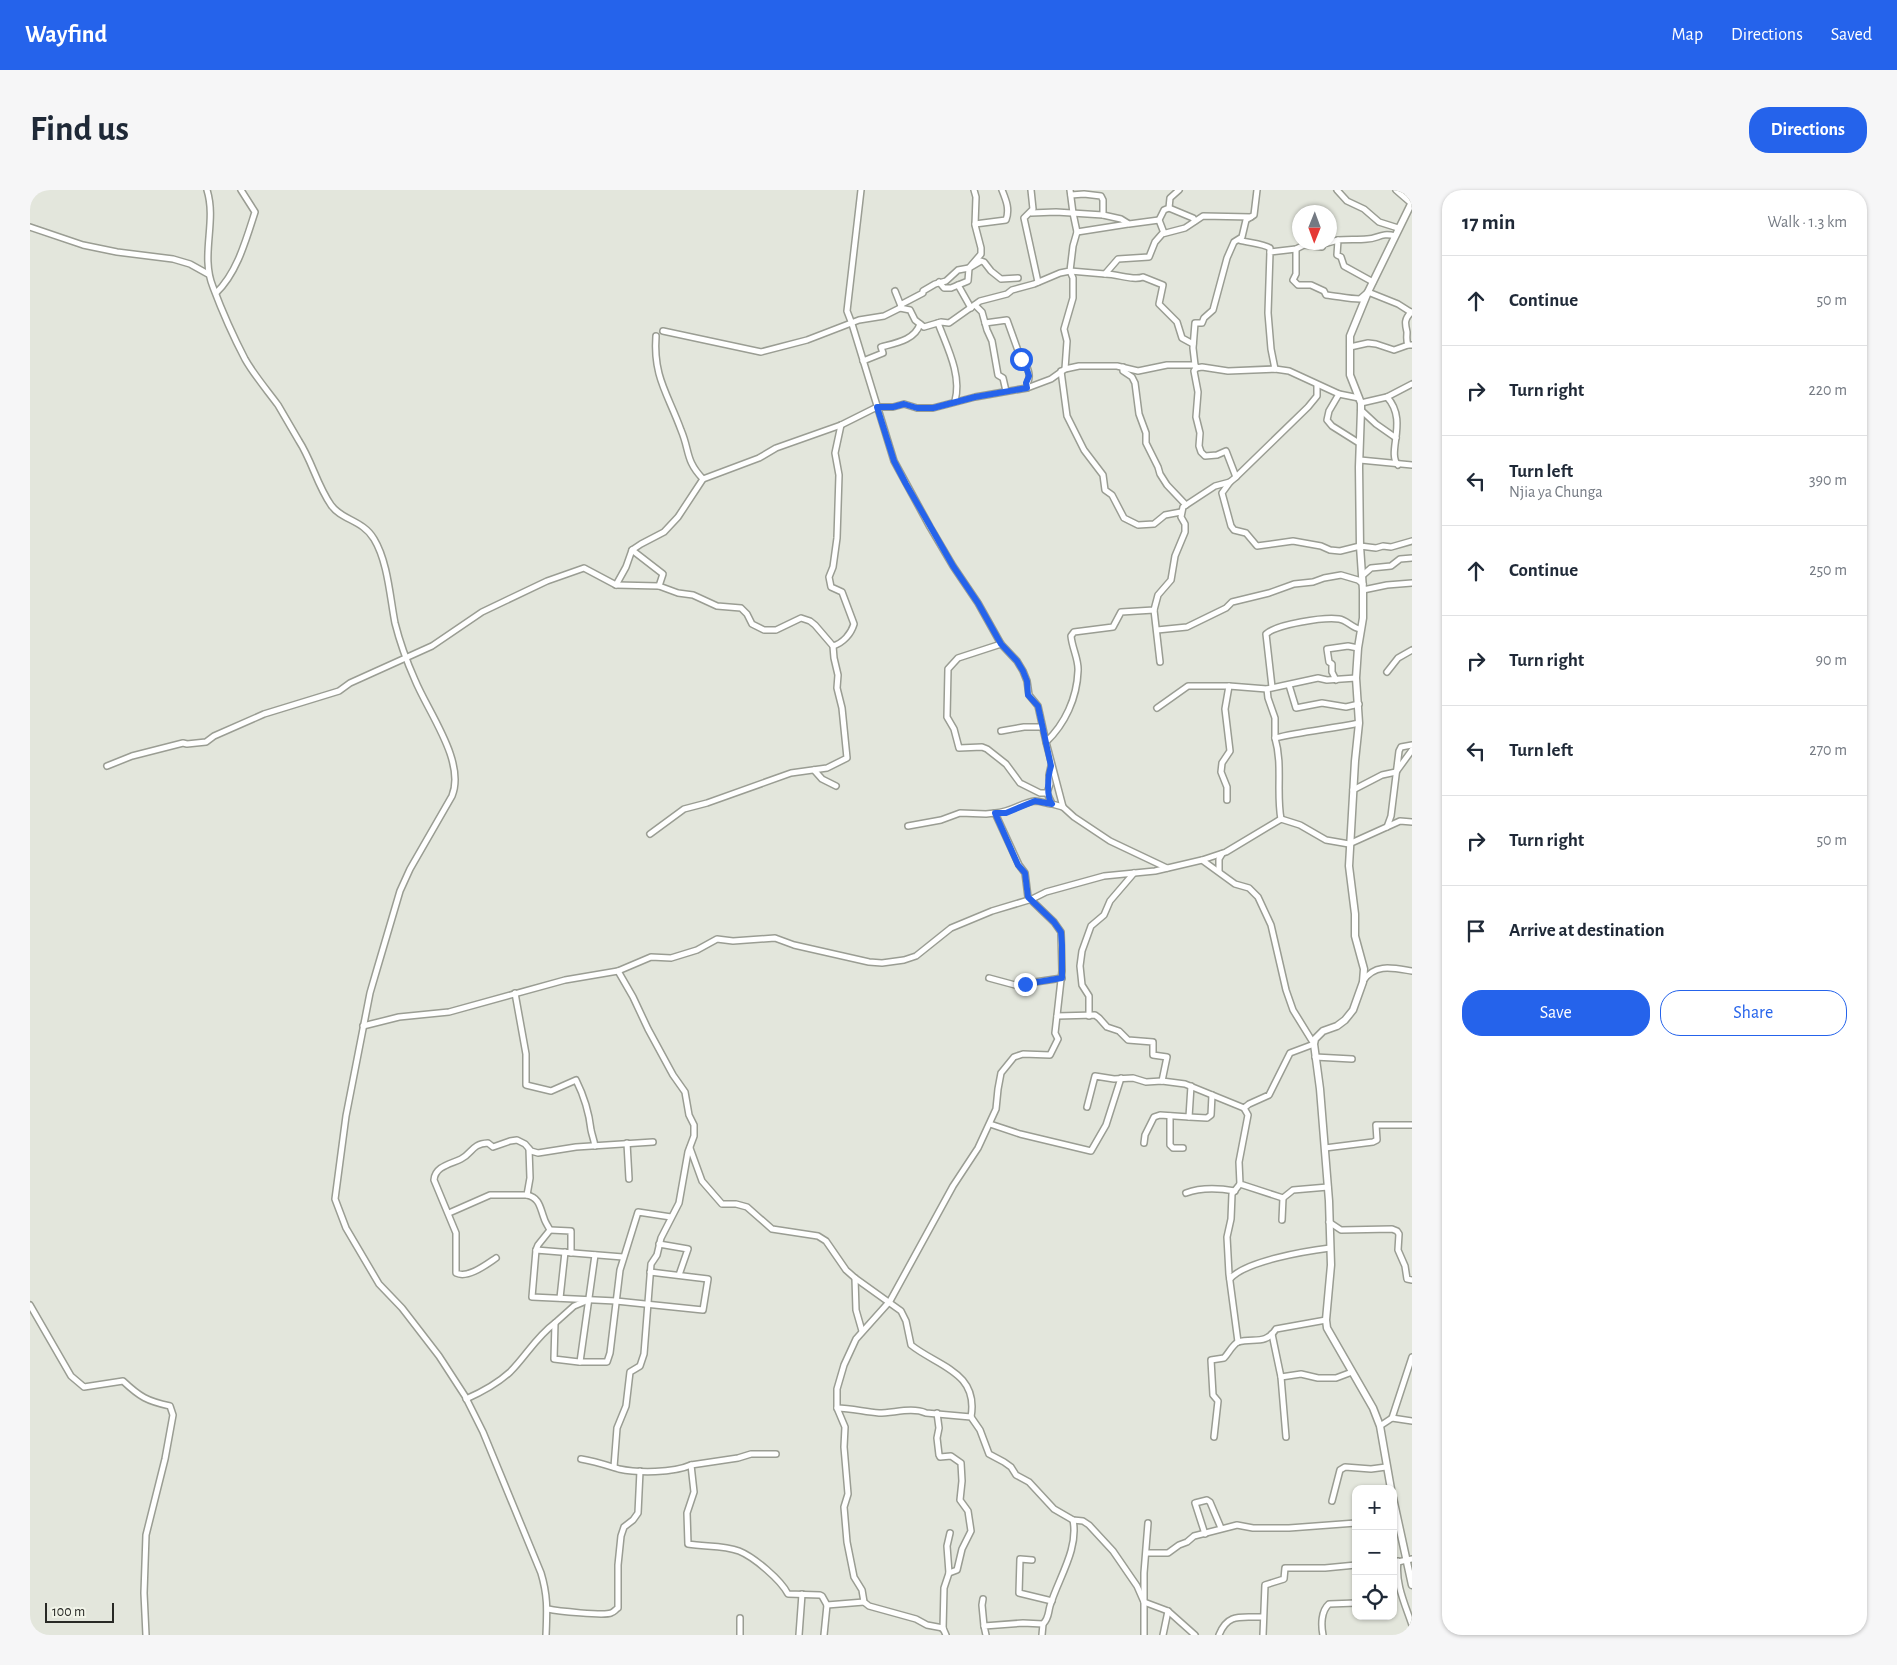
<!DOCTYPE html>
<meta charset="utf-8">
<style>
body{margin:0;font-family:"Alegreya Sans",sans-serif;background:#f6f6f7;color:#1f2937}
.controls{position:absolute;right:15px;bottom:15px;display:grid;overflow:hidden;border-radius:10px;box-shadow:0 1px 4px #0004}
.controls button{width:45px;height:45px;display:grid;place-items:center;padding:0;border:0;border-bottom:1px solid #e0e1e3;background:#fff;color:#1f2937;font:25px sans-serif}
.compass{position:absolute;left:1262px;top:15px;width:45px;height:45px;border-radius:50%;background:#fff;box-shadow:0 1px 4px #0004;rotate:181deg}
.scale{position:absolute;left:15px;bottom:12px;width:69px;box-sizing:border-box;padding-left:5px;border:2px solid #282925;border-top:0;font-size:14px;line-height:18px;white-space:nowrap;color:#282925;-webkit-text-stroke:4px #f1f4e9;paint-order:stroke}
.stop{position:absolute;width:15px;height:15px;margin:-11px;border:4px solid #2563eb;border-radius:50%;background:#fff}
.stop.end{background:#2563eb;border-color:#fff;box-shadow:0 1px 5px #0008}
.list{margin:0;padding:0;list-style:none}
h2{display:flex;justify-content:space-between;align-items:center;height:65px;margin:0;padding:0 20px;font-size:21px}
h2 small{font-size:16px;font-weight:400;color:#747a83}
.list li{display:grid;grid-template-columns:32px 1fr auto;gap:15px;align-items:center;box-sizing:border-box;height:90px;padding:0 20px;border-top:1px solid #e0e1e3}
.list b{display:block;font-size:19px;white-space:nowrap}
.list p{margin:0;font-size:16px;white-space:nowrap;color:#747a83}
.list em{font-size:16px;font-style:normal;color:#747a83}
.actions{display:flex;gap:10px;padding:15px 20px}
.actions a{flex:1;padding:11px 0;border:1px solid #2563eb;border-radius:20px;text-align:center;font-size:18px;color:#2563eb}
.actions .main{background:#2563eb;color:#fff}
.icon{flex:none;width:28px;height:28px;fill:none;stroke:currentColor;stroke-width:2;stroke-linecap:round;stroke-linejoin:round}
.map{position:relative;flex:none;width:1382px;height:1445px;overflow:hidden;border-radius:20px}
header{display:flex;align-items:center;gap:30px;box-sizing:border-box;height:70px;padding:0 25px;background:#2563eb;color:#fff}
header strong{font-size:24px}
nav{display:flex;gap:28px;margin-inline-start:auto;font-size:18px}
.intro{display:flex;align-items:center;justify-content:space-between;box-sizing:border-box;height:120px;padding:0 30px}
h1{margin:0;font-size:35px}
.button{padding:12px 22px;border-radius:20px;background:#2563eb;color:#fff;font-size:18px;font-weight:700}
main{display:flex;gap:30px;padding:0 30px}
aside{flex:1;background:#fff;border-radius:20px;box-shadow:0 1px 4px #0004}
.map>svg:first-child{display:block}
</style>
<header>
<strong>Wayfind</strong>
<nav><a>Map</a><a>Directions</a><a>Saved</a></nav>
</header>
<div class="intro"><h1>Find us</h1><a class="button">Directions</a></div>
<main>
<div class="map">
<svg width="1382" height="1445" viewBox="0 0 1382 1445">
<rect width="100%" height="100%" fill="#e3e6dc"/>
<g fill="none" stroke-linecap="round" stroke-linejoin="round">
<defs>
<g id="minor">
<path d="M 177,0 C 187,32 170,65 183,97 C 192,121 203,146 215,169 C 224,185 237,200 248,215 C 255,227 262,239 269,251 C 282,271 287,295 301,315 C 311,330 333,330 344,349 C 358,372 360,408 365,433 C 370,453 377,472 385,490 C 398,522 436,572 422,606 L 380,679 L 370,701 L 347,779 L 340,803 L 316,926 L 305,1009 L 316,1038 L 349,1094 L 372,1118 L 409,1166 L 435,1206 L 453,1242 L 511,1383 C 518,1406 517,1421 516,1445"/>
<polyline points="831,0 817,121 822,134 864,271 900,337 923,376 948,413 971,454"/>
<polyline points="1001,0 1003,19 994,28 1008,92"/>
<polyline points="1307,0 1317,11 1334,19 1349,32 1368,38"/>
<polyline points="1366,0 1381,13"/>
<polyline points="1041,5 1054,4 1071,6 1073,10 1073,25 1091,29 1099,34 1129,30"/>
<polyline points="1139,18 1163,28 1165,31"/>
<polyline points="1001,23 1026,22 1073,25"/>
<path d="M 945,34 L 976,30 C 980,19 976,10 972,0"/>
<polyline points="0,37 53,55 87,62 143,69 160,74 178,84"/>
<polyline points="1047,42 1098,34"/>
<polyline points="1134,43 1129,30 1134,20 1139,18 1140,8 1149,0"/>
<path d="M 1209,50 C 1218,53 1232,53 1240,58 L 1240,62"/>
<path d="M 1266,59 L 1266,84 L 1263,90 L 1268,95 L 1281,95 L 1294,101 L 1296,105 C 1307,106 1319,109 1330,109 L 1338,102 L 1368,114 L 1382,123"/>
<polyline points="1040,81 1075,84 1088,69 1119,67 1125,52 1132,44 1155,38 1173,26 1221,27"/>
<path d="M 1075,84 C 1088,84 1103,91 1113,87 L 1133,95 L 1129,114 L 1147,132 L 1152,148 L 1163,154"/>
<polyline points="909,92 914,98 921,98 938,91 939,78 951,64 951,58 945,35 946,7 944,0"/>
<path d="M 1343,92 L 1314,76 L 1311,67 L 1307,65 L 1308,50 C 1318,49 1327,50 1337,49 C 1348,49 1351,42 1365,46"/>
<polyline points="928,95 941,118"/>
<polyline points="865,101 871,116"/>
<path d="M 186,103 C 207,83 216,50 225,22 L 211,0"/>
<polyline points="945,115 952,122 957,140 962,151 968,185 973,188 976,201"/>
<polyline points="870,118 872,114 893,103 893,101 905,94 916,91 928,80 939,78 951,71 954,72 961,81 971,89 988,88"/>
<path d="M 1381,122 C 1374,130 1375,133 1377,142 C 1377,147 1376,150 1378,155 L 1382,155"/>
<path d="M 908,133 C 917,157 932,185 925,211"/>
<path d="M 955,133 L 977,130 L 991,169 L 994,170 C 996,175 1000,182 999,187 C 999,192 996,193 997,198"/>
<polyline points="633,141 731,162 777,150 829,130 854,126 870,118 880,120 885,130 894,137 911,132 919,133 950,111 977,104 982,100 1004,94 1030,83 1040,81 1043,56 1047,42 1043,23 1040,0"/>
<path d="M 626,146 C 623,187 638,204 651,240 C 660,261 655,270 673,289"/>
<polyline points="1320,157 1338,153 1346,154 1364,160 1378,155"/>
<path d="M 833,171 L 853,163 L 851,157 C 866,153 885,150 890,134"/>
<polyline points="1165,175 1163,158 1165,133 1172,133 1174,128 1183,120 1197,68 1204,52 1212,47 1216,30 1224,25 1227,0"/>
<polyline points="1093,177 1093,181 1102,187 1105,193 1109,224 1116,243 1116,253 1128,277 1130,284 1137,295 1156,315"/>
<polyline points="1166,178 1164,181 1168,202 1166,227 1170,243 1169,256 1171,262 1175,266 1187,265 1196,261 1206,287"/>
<polyline points="1035,179 1037,151 1034,139 1043,108 1043,88 1040,81"/>
<polyline points="1245,179 1241,159 1238,123 1240,62 1266,59 1274,55 1292,57 1294,54 1308,50"/>
<polyline points="1031,181 1037,226 1054,260 1073,285 1075,300 1082,305 1094,328 1108,335 1124,334 1135,325 1151,322"/>
<polyline points="1309,204 1299,221 1297,230 1302,236 1329,253"/>
<path d="M 1357,207 C 1379,231 1356,262 1368,275"/>
<polyline points="1331,213 1357,207 1382,194"/>
<polyline points="1331,220 1346,234 1366,248"/>
<polyline points="1330,270 1382,275"/>
<polyline points="1200,292 1192,303 1201,336 1204,340 1216,343 1227,356 1263,351 1291,356 1300,360 1310,361 1330,356 1346,358 1353,356 1361,357 1382,351"/>
<polyline points="602,360 633,384 629,396"/>
<polyline points="1333,385 1341,378 1361,376 1370,369 1382,368"/>
<polyline points="586,395 629,396 648,403 663,405 687,416 711,418 717,424 722,434 734,440 746,440 771,428 780,431 785,435 803,456 804,468 808,485 807,498 812,518 817,568 797,578 761,583 677,613 654,619 620,644"/>
<polyline points="1333,400 1357,395 1382,393"/>
<polyline points="1124,420 1130,472"/>
<polyline points="1127,440 1157,437 1196,418 1202,412 1239,403 1264,394 1283,392 1294,388 1311,385 1328,390 1333,394"/>
<path d="M 803,456 C 813,453 821,444 824,434 L 812,402 L 801,397 L 799,387 L 803,377 L 807,348 L 809,285 L 805,263 L 811,235"/>
<polyline points="1357,482 1368,468 1382,460"/>
<polyline points="1306,490 1302,482 1302,474 1299,472 1297,459 1318,456 1328,458"/>
<polyline points="1259,495 1266,518 1292,513 1316,517 1329,514"/>
<path d="M 1242,497 L 1236,444 C 1247,434 1294,427 1309,429 C 1317,430 1322,438 1330,439"/>
<polyline points="1237,499 1238,508 1245,528 1245,548"/>
<polyline points="1127,518 1158,496 1199,496 1237,499 1288,488 1297,490 1326,488"/>
<polyline points="971,541 994,537 1012,537"/>
<polyline points="1016,552 1008,516 999,505 997,491 993,481 987,471 971,454 928,468 918,479 917,527 924,539 929,558 952,557 957,559 976,574 990,593 1010,603 1017,603"/>
<polyline points="77,576 102,566 153,553 157,554 176,552 184,546 234,524 309,501 320,493 402,456 452,422 475,411 517,391 554,378 586,395 596,377 602,360 611,354 634,342 648,327 673,289 729,268 746,258 811,235 847,217 863,217 874,214 887,218 903,218 945,207 997,198 1021,189 1035,179 1049,176 1087,176 1108,181 1137,175 1165,175 1166,178 1172,177 1198,181 1245,179 1259,181 1309,204 1329,208"/>
<polyline points="1021,576 1019,585 1020,594 1017,603 1022,614 1033,617"/>
<polyline points="784,580 792,589 806,596"/>
<polyline points="1323,600 1352,585 1366,582 1382,560"/>
<polyline points="1197,610 1197,597 1191,582 1192,573 1200,561 1195,519 1199,496"/>
<path d="M 965,623 C 982,622 992,612 1005,611 C 1011,611 1016,614 1022,614"/>
<path d="M 1251,629 C 1246,602 1253,575 1245,548 C 1273,541 1301,539 1329,533"/>
<polyline points="878,636 911,630 930,623 956,624 965,623 989,675 995,683 998,707 1024,732 1031,742 1032,781 1025,843 1028,849 1020,865 993,864 984,867 971,883 968,899 966,919 948,958 923,996 860,1111 826,1149 814,1175 807,1199 807,1218 815,1237 814,1257 818,1304 814,1317 817,1352 824,1387 832,1400 834,1412 839,1416 886,1429 897,1435 913,1438 916,1445"/>
<polyline points="1357,637 1361,626 1369,561 1371,557 1382,555"/>
<polyline points="1172,670 1196,662 1251,629 1270,635 1296,650 1319,654 1370,631 1382,632"/>
<path d="M 1137,678 L 1080,651 L 1044,627 L 1033,617 L 1016,552 C 1035,534 1047,508 1048,481 C 1049,470 1042,458 1041,446 L 1044,442 L 1083,437 L 1091,422 L 1124,420 L 1128,405 L 1141,390 L 1145,366 L 1155,342 L 1155,334 L 1151,327 L 1153,317 L 1185,296 L 1200,292 L 1206,287 L 1278,217 L 1287,206 L 1287,195"/>
<polyline points="1189,681 1189,669 1192,664"/>
<polyline points="959,788 985,795 1032,788"/>
<path d="M 1333,791 C 1345,773 1363,778 1382,781"/>
<path d="M 485,803 L 496,864 L 496,895 L 521,901 L 546,890 C 554,906 559,922 561,940 C 562,945 564,950 565,956"/>
<polyline points="1027,826 1065,825 1069,828 1077,837 1089,841 1098,850 1123,852 1123,865 1137,867 1132,891"/>
<polyline points="1059,826 1059,806 1052,795 1050,776 1052,761 1061,736 1074,725 1080,711 1104,683"/>
<polyline points="333,836 369,827 419,822 535,790 588,781 621,767 641,768 667,760 687,749 703,751 745,748 764,755 839,772 852,773 874,770 886,766 921,738 962,721 1002,709 1016,702 1074,686 1125,681 1172,670 1205,694 1219,698 1228,707 1241,735 1256,800 1263,820 1284,854 1260,863 1239,905 1219,914 1214,918 1155,894 1132,891 1116,892 1103,888 1084,889 1065,886 1057,917"/>
<polyline points="1285,867 1322,869"/>
<polyline points="1214,918 1218,925 1209,972 1210,994 1253,1008 1263,1000 1298,997"/>
<polyline points="1140,926 1140,955 1143,958 1153,958"/>
<polyline points="1159,927 1177,928 1181,925 1182,905"/>
<polyline points="960,934 990,944 1061,961 1076,935 1091,888"/>
<polyline points="597,953 599,989"/>
<polyline points="1114,953 1115,945 1124,927 1130,925 1159,927 1161,896"/>
<path d="M 660,958 L 672,991 L 692,1014 L 706,1014 L 717,1017 L 742,1039 L 788,1046 L 796,1051 L 816,1080 L 825,1088 L 871,1121 L 876,1131 L 881,1155 C 907,1176 949,1182 941,1227"/>
<polyline points="1295,958 1343,952 1347,950 1346,935 1382,935"/>
<path d="M 1156,1003 C 1172,997 1188,998 1205,1001"/>
<path d="M 497,1005 C 510,1008 510,1018 514,1028 C 515,1032 518,1036 520,1040 L 508,1055 L 506,1060"/>
<polyline points="419,1023 460,1005 497,1005 500,988 499,959"/>
<polyline points="1252,1030 1253,1008"/>
<polyline points="1299,1032 1311,1040 1362,1039 1367,1041 1369,1044 1368,1060 1375,1076 1377,1089 1382,1090"/>
<polyline points="520,1040 541,1041 541,1063"/>
<polyline points="629,1054 658,1059 649,1085"/>
<polyline points="593,1067 506,1060 502,1107 586,1111 673,1120 678,1089 620,1082"/>
<path d="M 466,1068 C 457,1074 438,1089 426,1083 L 426,1043 L 404,990 C 405,976 421,974 431,969 C 443,963 441,954 458,953 L 463,957 L 480,951 L 487,950 L 495,954 L 501,961 L 508,963 L 546,957 L 623,952"/>
<polyline points="825,1088 826,1120 832,1141"/>
<path d="M 1200,1089 C 1215,1071 1276,1061 1300,1058"/>
<polyline points="530,1108 535,1062"/>
<polyline points="556,1111 544,1116 525,1133 524,1169 549,1172 577,1172 580,1163 590,1080 608,1022 641,1027"/>
<path d="M 0,1115 L 41,1186 L 54,1197 L 93,1191 C 110,1207 117,1211 140,1216 L 143,1225 L 135,1269 L 116,1345 L 114,1403 L 116,1445"/>
<polyline points="1242,1144 1251,1187 1256,1247"/>
<polyline points="1208,1152 1199,1084 1197,1047 1201,1029 1202,1004 1210,994"/>
<polyline points="550,1172 565,1065"/>
<polyline points="1251,1187 1271,1184 1288,1188 1306,1188 1322,1182"/>
<path d="M 436,1209 C 452,1202 467,1194 480,1182 C 496,1166 506,1147 525,1133"/>
<path d="M 807,1218 C 821,1218 835,1222 849,1223 C 864,1223 882,1217 896,1223 L 941,1227 L 950,1240 L 959,1264 L 974,1272 L 981,1277 L 986,1285 L 999,1292 L 1024,1319 L 1043,1330 L 1053,1331 L 1059,1335 L 1083,1361 L 1107,1396 L 1114,1412 L 1138,1421 L 1165,1445"/>
<polyline points="907,1223 909,1238 907,1248 909,1265 910,1267 921,1266 931,1273 932,1291 930,1310 938,1321 941,1341 932,1359 927,1380 919,1383"/>
<polyline points="1362,1228 1382,1167"/>
<polyline points="1350,1236 1362,1228 1382,1231"/>
<path d="M 1184,1247 L 1188,1211 L 1183,1205 L 1181,1170 L 1194,1168 C 1199,1163 1202,1155 1208,1152 C 1223,1147 1235,1156 1246,1139 L 1296,1130"/>
<path d="M 746,1264 L 721,1264 L 708,1268 L 661,1275 L 664,1302 L 657,1323 L 658,1354 C 675,1357 693,1355 709,1361 C 724,1367 751,1390 758,1404 L 790,1405 L 792,1406 L 797,1415 L 834,1412"/>
<path d="M 551,1269 C 564,1271 576,1275 589,1279 C 608,1283 643,1283 661,1275"/>
<polyline points="584,1277 587,1238 596,1216 600,1182 610,1176 614,1164 621,1074 627,1065 631,1048 649,1013 658,962 664,946 664,935 659,925 655,902 643,885 618,839 603,807 588,781"/>
<polyline points="1302,1311 1310,1280 1315,1277 1341,1279 1356,1277"/>
<polyline points="1175,1344 1165,1313 1177,1310 1180,1312 1191,1338"/>
<polyline points="1117,1363 1138,1363 1149,1355 1157,1352 1164,1346 1207,1335 1223,1338 1259,1338 1326,1333"/>
<polyline points="1002,1370 990,1369 989,1403 1022,1411"/>
<path d="M 1368,1371 C 1365,1394 1375,1414 1382,1435"/>
<polyline points="1363,1373 1382,1369"/>
<polyline points="953,1409 952,1415 954,1436"/>
<path d="M 518,1419 C 527,1421 574,1426 581,1423 C 584,1422 585,1420 588,1418 L 588,1375 L 591,1346 L 594,1337 L 603,1330 L 608,1323 L 610,1281"/>
<polyline points="710,1428 710,1445"/>
<polyline points="913,1439 914,1398 919,1383 917,1356 920,1343"/>
<polyline points="769,1445 772,1404"/>
<polyline points="794,1445 797,1415"/>
<path d="M 956,1445 L 954,1436 L 993,1433 L 1013,1434 C 1019,1428 1018,1423 1020,1416 C 1028,1389 1049,1359 1043,1330"/>
<polyline points="1012,1445 1013,1434"/>
<polyline points="1114,1445 1114,1383 1118,1333"/>
<polyline points="1133,1445 1138,1421"/>
<path d="M 1189,1445 C 1198,1422 1212,1428 1233,1427"/>
<polyline points="1233,1445 1235,1395 1254,1389 1255,1378 1295,1378 1326,1375"/>
<path d="M 1293,1445 C 1291,1435 1291,1421 1299,1414 L 1326,1413"/>
</g>
<g id="tertiary">
<polyline points="1361,1299 1350,1236 1343,1218 1297,1138 1296,1130 1301,1075 1299,1011 1290,899 1284,854 1285,849 1293,841 1307,836 1315,830 1323,820 1333,792 1334,779 1325,746 1325,724 1319,676 1325,571 1329,533 1326,488 1328,458 1333,428 1333,400 1330,356 1329,277 1331,220 1331,213 1320,185 1320,146 1338,102 1382,12"/>
<polyline points="1363,1308 1382,1395"/>
</g>
</defs>
<!-- minor casing -->
<use href="#minor" stroke="#9a9d93" stroke-width="8"/>
<!-- tertiary casing -->
<use href="#tertiary" stroke="#9a9d93" stroke-width="9"/>
<!-- minor -->
<use href="#minor" stroke="#fff" stroke-width="5"/>
<!-- tertiary -->
<use href="#tertiary" stroke="#fff" stroke-width="6"/>
</g>
<g fill="none" stroke-linecap="round" stroke-linejoin="round">
<!-- route -->
<path stroke="#2563eb" stroke-width="6" d="M 991,169 L 994,170 L 999,186 L 996,193 L 997,198 L 945,207 L 903,218 L 887,218 L 874,214 L 863,217 L 847,217 L 864,271 L 876,294 L 923,376 L 948,413 L 971,454 L 987,471 L 993,481 L 997,491 L 998,505 L 1008,516 L 1021,576 C 1018,585 1016,607 1022,614 L 1005,611 L 976,623 L 965,623 L 988,675 L 995,683 L 998,707 L 1024,732 L 1031,742 L 1032,755 L 1032,788 L 995,794"/>
</g>
</svg>
<div class="controls">
<button>+</button>
<button>−</button>
<button><svg class="icon" aria-label="locate" viewBox="0 0 24 24"><circle cx="12" cy="12" r="6"/><path d="M12 2v4M12 18v4M2 12h4M18 12h4"/></svg></button>
</div>
<svg class="compass" viewBox="-18 -18 36 36"><path d="M0-13l5 13h-10z" fill="#e53935"/><path d="M0 13l5-13h-10z" fill="#747a83"/></svg>
<div class="scale">100 m</div>
<div class="stop" style="left:991px;top:169px"></div>
<div class="stop end" style="left:995px;top:794px"></div>
</div>
<aside>
<h2>17 min<small>Walk · 1.3 km</small></h2>
<ul class="list">
<li><svg class="icon" aria-label="ahead" viewBox="0 0 24 24"><path d="M12 20V5M6 11l6-6 6 6"/></svg><div><b>Continue</b></div><em>50 m</em></li>
<li><svg class="icon" aria-label="right" viewBox="0 0 24 24"><path d="M7 20v-9h11M14 6l5 5-5 5"/></svg><div><b>Turn right</b></div><em>220 m</em></li>
<li><svg class="icon" aria-label="left" viewBox="0 0 24 24"><path d="M17 20v-9H6M10 6l-5 5 5 5"/></svg><div><b>Turn left</b><p>Njia ya Chunga</p></div><em>390 m</em></li>
<li><svg class="icon" aria-label="ahead" viewBox="0 0 24 24"><path d="M12 20V5M6 11l6-6 6 6"/></svg><div><b>Continue</b></div><em>250 m</em></li>
<li><svg class="icon" aria-label="right" viewBox="0 0 24 24"><path d="M7 20v-9h11M14 6l5 5-5 5"/></svg><div><b>Turn right</b></div><em>90 m</em></li>
<li><svg class="icon" aria-label="left" viewBox="0 0 24 24"><path d="M17 20v-9H6M10 6l-5 5 5 5"/></svg><div><b>Turn left</b></div><em>270 m</em></li>
<li><svg class="icon" aria-label="right" viewBox="0 0 24 24"><path d="M7 20v-9h11M14 6l5 5-5 5"/></svg><div><b>Turn right</b></div><em>50 m</em></li>
<li><svg class="icon" aria-label="arrive" viewBox="0 0 24 24"><path d="M6 21V4h12l-3 4 3 4H6"/></svg><div><b>Arrive at destination</b></div></li>
</ul>
<div class="actions"><a class="main">Save</a><a>Share</a></div>
</aside>
</main>
